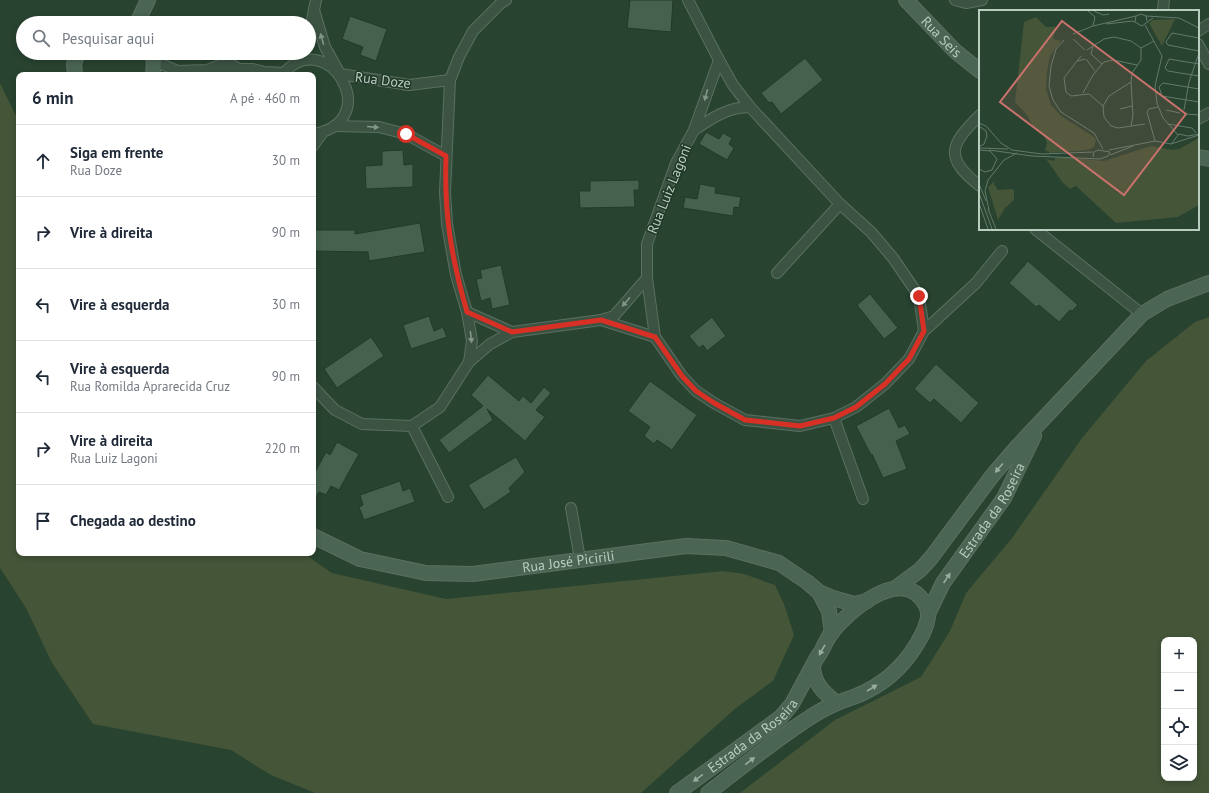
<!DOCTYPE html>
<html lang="pt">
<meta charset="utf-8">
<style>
body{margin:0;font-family:"PT Sans",sans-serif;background:#f6f6f7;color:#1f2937}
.controls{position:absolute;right:12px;bottom:12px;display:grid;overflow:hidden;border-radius:8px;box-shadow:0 2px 6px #0003}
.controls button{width:36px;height:36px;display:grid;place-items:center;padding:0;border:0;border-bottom:1px solid #e0e1e3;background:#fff;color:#1f2937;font:20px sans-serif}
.stop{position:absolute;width:12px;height:12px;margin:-9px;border:3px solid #d93025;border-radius:50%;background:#fff}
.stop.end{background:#d93025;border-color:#fff;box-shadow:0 1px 4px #0008}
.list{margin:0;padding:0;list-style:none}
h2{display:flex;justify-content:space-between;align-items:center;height:52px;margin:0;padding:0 16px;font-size:17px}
h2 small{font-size:13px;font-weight:400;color:#747a83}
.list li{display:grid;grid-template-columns:26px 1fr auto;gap:12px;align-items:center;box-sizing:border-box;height:72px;padding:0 16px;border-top:1px solid #e0e1e3}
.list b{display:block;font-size:15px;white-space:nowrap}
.list p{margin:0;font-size:13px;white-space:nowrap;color:#747a83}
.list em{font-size:13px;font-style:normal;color:#747a83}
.icon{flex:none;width:22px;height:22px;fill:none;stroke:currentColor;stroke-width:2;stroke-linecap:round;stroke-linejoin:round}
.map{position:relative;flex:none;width:1209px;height:793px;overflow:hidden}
.search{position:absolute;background:#fff;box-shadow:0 2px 6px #0003;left:16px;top:16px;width:300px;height:44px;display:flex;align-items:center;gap:10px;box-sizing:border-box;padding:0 14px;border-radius:22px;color:#747a83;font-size:15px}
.panel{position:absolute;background:#fff;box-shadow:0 2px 6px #0003;left:16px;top:72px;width:300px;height:484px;border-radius:8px}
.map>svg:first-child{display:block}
</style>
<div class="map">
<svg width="1209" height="793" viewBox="0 0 1209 793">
<rect width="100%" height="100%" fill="#284330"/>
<!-- green -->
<g fill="#445538" fill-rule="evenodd">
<polygon points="0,83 19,122 19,553 303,553 332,573 446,599 723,571 744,574 775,585 784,604 794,635 773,681 736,708 641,793 315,793 271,775 231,750 93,724 52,663 26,608 0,568"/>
<path d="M 1209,317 L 1209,793 L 740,793 L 835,720 L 921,677 L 950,631 L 966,593 L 1012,538 L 1082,438 L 1146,361 L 1195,322 ZM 1164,640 L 1194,640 L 1194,778 L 1164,778 Z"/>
</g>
<!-- building -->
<g fill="#44624d" stroke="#233a2a">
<polygon points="630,0 673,0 671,32 627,28"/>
<polygon points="350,16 387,29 376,61 360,55 363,47 342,39"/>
<polygon points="805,58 823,80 781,114 772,102 769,103 761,93"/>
<polygon points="706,132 719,139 723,133 732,138 729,144 734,148 727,160 699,144"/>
<polygon points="403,150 404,165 413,164 413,187 366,189 365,166 382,165 382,151"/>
<polygon points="639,180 639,190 634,190 635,207 580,208 579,191 590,191 590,181"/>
<polygon points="700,184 716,187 715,193 741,197 739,208 734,207 733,216 683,208 685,197 697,199"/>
<polygon points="420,223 425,252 369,261 368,252 313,251 313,230 355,230 355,234"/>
<polygon points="1028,261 1078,305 1072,311 1070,310 1059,322 1039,305 1036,307 1009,283"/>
<polygon points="501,265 510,305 492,309 490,298 481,301 476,279 482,278 480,270"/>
<polygon points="870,294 898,328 884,339 857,305"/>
<polygon points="429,316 434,331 443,327 447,337 411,349 403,325"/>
<polygon points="712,317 726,336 707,351 703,345 699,348 689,336"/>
<polygon points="371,337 384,356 337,388 324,369"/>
<polygon points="936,364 979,403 961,423 934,399 930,403 914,389"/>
<polygon points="488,375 519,401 523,396 531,403 544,387 551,393 536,410 545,417 525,441 487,409 493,420 449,453 439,440 483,406 471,395"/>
<polygon points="650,381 697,415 672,450 657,440 654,444 644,436 650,427 628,411"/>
<polygon points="889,408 899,428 905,425 910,434 896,441 907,469 883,478 872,454 871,455 856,426"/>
<polygon points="337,442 359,454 339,490 331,486 326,495 319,492 313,503 313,476 326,452 330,455"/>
<polygon points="516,457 525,472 509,488 511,492 484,510 468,485"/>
<polygon points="400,481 403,491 410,488 415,502 364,520 359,507 363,505 360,495"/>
</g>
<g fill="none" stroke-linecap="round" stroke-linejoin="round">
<defs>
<g id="street">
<polyline points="688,0 719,60 733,85 750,107 840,204 871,232 893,258 919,296 924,331"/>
<polyline points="955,0 966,3 982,0"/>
<polyline points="314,10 316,0"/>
<polyline points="1163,11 1164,0"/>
<polyline points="1198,31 1209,24"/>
<polyline points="309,35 314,10 325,47 340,74 409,85 450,80"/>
<polyline points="1198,44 1209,64"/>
<polyline points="719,60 694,130 676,163 647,244 647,278 655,337 682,376 696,391 714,403 745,420 800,426 834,418 856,407 885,384 909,359 924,331 976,283 1002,251"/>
<polyline points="154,61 178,71 207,70 220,65 230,64 239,69 253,69 264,72 284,73"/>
<polyline points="209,70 229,73"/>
<path d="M 282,75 C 327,22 387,122 313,134"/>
<path d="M 980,115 C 950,145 943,157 980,186"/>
<polyline points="1198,119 1209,113"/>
<polyline points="334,126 379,127 406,134 446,156"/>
<path d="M 694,130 C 712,118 728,107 750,107"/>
<polyline points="313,146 323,132"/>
<polyline points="1035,229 1142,314"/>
<polyline points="777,273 840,204"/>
<polyline points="467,312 512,332"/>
<polyline points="601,320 614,316 647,278"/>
<polyline points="469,362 472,341 467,312 456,275 447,224 445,192 450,80 459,57 473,31 501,3 506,0"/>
<polyline points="313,387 335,410 362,424 412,426 440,407 469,362 490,344 512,332 601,320 655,337"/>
<polyline points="834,418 863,499"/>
<polyline points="412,426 448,497"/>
<polyline points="571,508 580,559"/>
</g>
<g id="secondary">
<path id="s1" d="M 906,0 L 955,51 L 980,71"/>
<polyline points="137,23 148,0"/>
<polyline points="151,53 154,61 153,75"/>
<polyline points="75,75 74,64 78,53"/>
<polyline points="1198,157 1209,159"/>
<path id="s2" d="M 313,536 L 360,559 L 426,573 L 473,574 L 686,546 L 726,548 L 779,563 L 807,582 L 819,592 L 833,598 L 854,604 L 867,601"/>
<polyline points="897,587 920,570 931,558 992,476 1016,448 1142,314 1167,299 1209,283"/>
<polyline points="819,592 829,611 832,633"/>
<path id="s3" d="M 929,612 L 943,583 L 1004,498 L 1034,436"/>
<path id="s4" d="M 677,793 L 781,717 L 792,704 L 813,665"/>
<path d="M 708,793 C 739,769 770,744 803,722 C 813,715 825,708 837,703 C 846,699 856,697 865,692 C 890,680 909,660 922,635 C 929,620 932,610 920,597 C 896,570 848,612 832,632 C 828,637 825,644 822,650 C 819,655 814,661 813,666 C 813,683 825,694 837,703"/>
</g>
</defs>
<!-- street casing -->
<use href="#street" stroke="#5a7061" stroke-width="12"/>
<!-- secondary casing -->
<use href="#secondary" stroke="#5a7061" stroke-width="16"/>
<!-- street -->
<use href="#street" stroke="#3c5343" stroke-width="10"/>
<!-- secondary -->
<use href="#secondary" stroke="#4a6554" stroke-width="14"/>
</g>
<!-- one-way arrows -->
<defs><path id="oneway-solid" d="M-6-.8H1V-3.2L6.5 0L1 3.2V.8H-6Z"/></defs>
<g fill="#819688">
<use href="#oneway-solid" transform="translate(322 39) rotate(-106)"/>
<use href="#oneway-solid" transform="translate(706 95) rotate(105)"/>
<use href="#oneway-solid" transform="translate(373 127) rotate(5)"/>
<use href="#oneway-solid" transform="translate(626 302) rotate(131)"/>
<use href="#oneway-solid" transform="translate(471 337) rotate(84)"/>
</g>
<g fill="#98ada0">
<use href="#oneway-solid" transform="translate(999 468) rotate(130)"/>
<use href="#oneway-solid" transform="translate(947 578) rotate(-56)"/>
<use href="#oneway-solid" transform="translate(822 650) rotate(120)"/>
<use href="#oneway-solid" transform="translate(872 688) rotate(-32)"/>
<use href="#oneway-solid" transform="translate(750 761) rotate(-37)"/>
<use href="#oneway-solid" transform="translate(698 778) rotate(144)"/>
</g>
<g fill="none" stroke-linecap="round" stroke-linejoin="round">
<!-- route -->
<path stroke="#d93025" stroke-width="5" d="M 406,134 L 446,156 C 444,214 451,256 467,312 L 512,332 L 601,320 L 655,337 L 682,376 L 696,391 L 714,403 L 745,420 L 800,426 L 834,418 L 856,407 L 885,384 L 909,359 L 924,331 L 919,296"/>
</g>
<g text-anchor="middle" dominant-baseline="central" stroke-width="3" stroke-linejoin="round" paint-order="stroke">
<!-- street labels -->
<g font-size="14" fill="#b9ccc0" stroke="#213828">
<text stroke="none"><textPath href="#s1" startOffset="51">Rua Seis</textPath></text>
<text transform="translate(383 80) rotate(7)">Rua Doze</text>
<text transform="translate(669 189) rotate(-68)">Rua Luiz Lagoni</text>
<text stroke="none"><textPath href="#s3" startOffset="120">Estrada da Roseira</textPath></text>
<text stroke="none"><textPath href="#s2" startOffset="263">Rua José Picirili</textPath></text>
<text stroke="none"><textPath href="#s4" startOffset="95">Estrada da Roseira</textPath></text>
</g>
</g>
<!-- overview -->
<g transform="translate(979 10)">
<rect width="220" height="220" fill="#284330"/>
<path d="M 57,7 L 67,17 L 77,17 L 74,29 L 82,31 L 71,46 L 68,62 L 67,79 L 72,95 L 82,106 L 115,127 L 117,130 L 115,137 L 109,140 L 71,143 L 66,140 L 68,133 L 64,124 L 55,118 L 48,105 L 36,92 L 45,12 ZM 196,9 L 183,36 L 170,13 L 174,10 ZM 220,128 L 220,195 L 199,207 L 137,213 L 97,176 L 91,179 L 84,173 L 67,149 L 75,151 L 76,148 L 94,148 L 125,151 L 172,136 L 193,140 L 200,139 ZM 16,171 L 15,174 L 19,180 L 34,179 L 35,181 L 35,190 L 26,198 L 19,210 L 9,177 Z" fill="#445538"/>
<path fill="none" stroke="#627a6a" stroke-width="1" d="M 109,1 L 116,7 L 114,16M 115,1 L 124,5 L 130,4M 167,6 L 200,8 L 220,18M 156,12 L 157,6 L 162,4 L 167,6 L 168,11M 127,14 L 154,11 L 163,16 L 174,8M 166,15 L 183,46 L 176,76 L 178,93 L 184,108 L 199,125M 94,24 L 114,16 L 157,6M 220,28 L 193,23 L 187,32 L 189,35 L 220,41M 94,29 L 106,40M 85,30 L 77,39 L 72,56 L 70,76 L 74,90 L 82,102 L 115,123 L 124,139M 114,36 L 125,29 L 135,27 L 152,31 L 162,38 L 162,50 L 153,63 L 152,72 L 154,106 L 152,116M 162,38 L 175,31M 108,40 L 114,36 L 112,44 L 123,54M 102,46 L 98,51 L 106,49M 107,49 L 116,61M 98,51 L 85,68 L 87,82 L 92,86 L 110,84 L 124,96M 220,54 L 190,49 L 186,58 L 189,61 L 220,66M 152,72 L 130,86 L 124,96 L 125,107 L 132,116 L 139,118 L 166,114M 220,79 L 184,73 L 180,77 L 183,86 L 220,92M 104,83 L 114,65 L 125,52 L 134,50 L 158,55M 141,99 L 153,96M 187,100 L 201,103M 205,100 L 210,72 L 220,43M 207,104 L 220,105M 0,113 L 7,116 L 22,133 L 33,140M 189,114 L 213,118 L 217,123M 0,116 L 7,121 L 8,126 L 5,134 L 0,137M 176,131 L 168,102 L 170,99 L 179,97M 193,133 L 200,124 L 209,126 L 220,124M 1,138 L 29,139M 0,140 L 11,141 L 18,149 L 13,160 L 6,162 L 0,159M 10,140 L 53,146 L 121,149 L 129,146 L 131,142 L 119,140 L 115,142 L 114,147M 33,140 L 63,144 L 114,142M 130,140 L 176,131 L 192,134 L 220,125M 131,145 L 154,136M 0,174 L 7,191M 0,183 L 13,219M 0,193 L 9,219M 9,199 L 17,219M 10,200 L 6,181 L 9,170 L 25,150 L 38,143"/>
<path fill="#c9726c" fill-opacity="0.15" stroke="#c9726c" stroke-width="2" d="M 83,11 L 207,104 L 145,185 L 21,92 Z"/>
<rect width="220" height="220" fill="none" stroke="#b9ccc0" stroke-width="2"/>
</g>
</svg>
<div class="controls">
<button>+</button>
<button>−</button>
<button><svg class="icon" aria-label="locate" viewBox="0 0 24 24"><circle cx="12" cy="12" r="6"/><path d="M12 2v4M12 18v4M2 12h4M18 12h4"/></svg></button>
<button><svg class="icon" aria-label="layers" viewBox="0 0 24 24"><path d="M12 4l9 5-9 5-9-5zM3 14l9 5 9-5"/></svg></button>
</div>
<div class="stop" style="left:406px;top:134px"></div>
<div class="stop end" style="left:919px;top:296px"></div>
<div class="search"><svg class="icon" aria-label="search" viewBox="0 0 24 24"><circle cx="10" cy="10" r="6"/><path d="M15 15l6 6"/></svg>Pesquisar aqui</div>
<section class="panel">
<h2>6 min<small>A pé · 460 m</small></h2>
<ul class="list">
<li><svg class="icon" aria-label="ahead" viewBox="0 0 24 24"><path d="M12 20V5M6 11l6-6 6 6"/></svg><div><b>Siga em frente</b><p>Rua Doze</p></div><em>30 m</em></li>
<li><svg class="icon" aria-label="right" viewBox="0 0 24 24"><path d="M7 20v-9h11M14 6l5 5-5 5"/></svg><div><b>Vire à direita</b></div><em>90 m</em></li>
<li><svg class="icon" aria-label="left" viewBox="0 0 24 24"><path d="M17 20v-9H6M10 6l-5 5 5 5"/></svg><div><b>Vire à esquerda</b></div><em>30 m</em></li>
<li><svg class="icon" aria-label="left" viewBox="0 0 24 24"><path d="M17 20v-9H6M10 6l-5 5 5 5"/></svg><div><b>Vire à esquerda</b><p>Rua Romilda Aprarecida Cruz</p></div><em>90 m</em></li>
<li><svg class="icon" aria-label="right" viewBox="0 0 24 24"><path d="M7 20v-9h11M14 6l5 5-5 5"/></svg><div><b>Vire à direita</b><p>Rua Luiz Lagoni</p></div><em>220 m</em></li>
<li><svg class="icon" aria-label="arrive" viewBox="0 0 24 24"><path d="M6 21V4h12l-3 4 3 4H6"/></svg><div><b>Chegada ao destino</b></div></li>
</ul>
</section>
</div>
